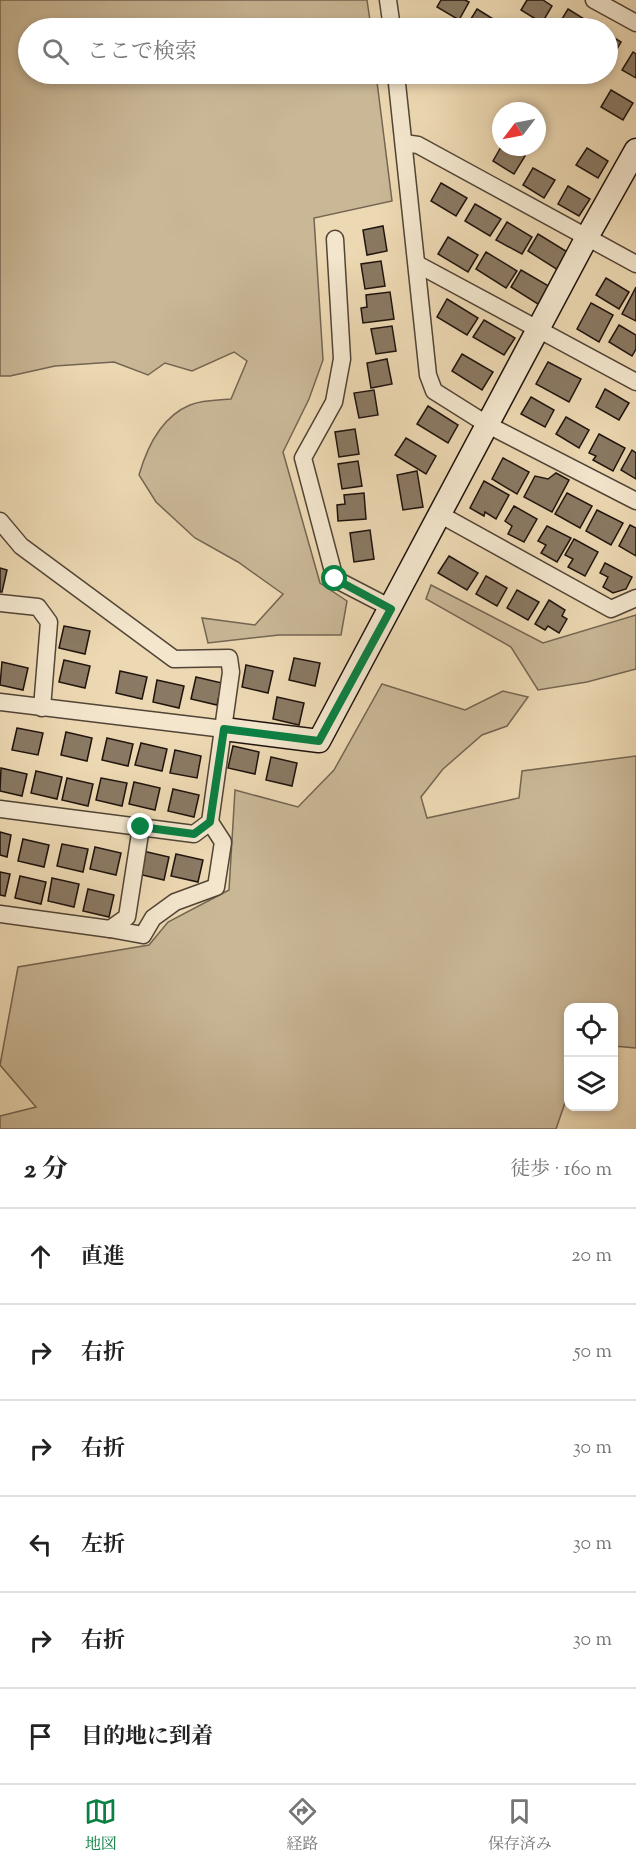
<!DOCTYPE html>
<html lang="ja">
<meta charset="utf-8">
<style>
body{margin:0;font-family:"Sorts Mill Goudy","Noto Serif JP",serif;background:#f6f6f6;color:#222}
.controls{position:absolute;right:18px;bottom:18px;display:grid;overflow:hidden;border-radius:12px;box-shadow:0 3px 9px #0003}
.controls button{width:54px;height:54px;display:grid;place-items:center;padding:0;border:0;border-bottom:2px solid #e0e0e0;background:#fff;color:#222;font:30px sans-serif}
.compass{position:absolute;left:492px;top:102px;width:54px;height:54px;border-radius:50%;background:#fff;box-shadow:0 3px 9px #0003;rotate:238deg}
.stop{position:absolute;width:18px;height:18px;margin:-14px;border:4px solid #0b8043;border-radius:50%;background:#fff}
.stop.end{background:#0b8043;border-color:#fff;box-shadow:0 2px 6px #0008}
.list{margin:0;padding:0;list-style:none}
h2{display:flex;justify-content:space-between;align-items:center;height:78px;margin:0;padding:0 24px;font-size:26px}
h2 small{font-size:20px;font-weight:400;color:#767676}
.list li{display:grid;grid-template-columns:39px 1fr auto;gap:18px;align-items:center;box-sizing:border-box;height:96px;padding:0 24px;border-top:2px solid #e0e0e0}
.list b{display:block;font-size:22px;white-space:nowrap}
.list em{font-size:20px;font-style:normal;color:#767676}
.icon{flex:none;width:33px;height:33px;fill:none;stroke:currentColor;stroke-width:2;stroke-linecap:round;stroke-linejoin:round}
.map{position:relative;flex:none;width:636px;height:1129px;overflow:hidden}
.search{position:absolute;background:#fff;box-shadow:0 3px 9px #0003;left:18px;right:18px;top:18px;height:66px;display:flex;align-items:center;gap:15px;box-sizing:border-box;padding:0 21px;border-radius:33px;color:#767676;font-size:22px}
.sheet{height:654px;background:#fff}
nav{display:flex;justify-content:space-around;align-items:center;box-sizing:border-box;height:84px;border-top:2px solid #e0e0e0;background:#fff;font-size:16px;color:#767676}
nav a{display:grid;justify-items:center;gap:3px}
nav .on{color:#0b8043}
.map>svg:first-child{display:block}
</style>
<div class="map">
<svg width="636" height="1129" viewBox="0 0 636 1129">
<rect width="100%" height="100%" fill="#ecd8b2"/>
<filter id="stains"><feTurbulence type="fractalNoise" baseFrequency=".00333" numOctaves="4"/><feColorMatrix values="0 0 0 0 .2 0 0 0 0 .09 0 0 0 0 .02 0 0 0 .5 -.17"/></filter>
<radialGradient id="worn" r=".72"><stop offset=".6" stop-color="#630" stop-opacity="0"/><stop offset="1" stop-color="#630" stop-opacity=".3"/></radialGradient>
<!-- green -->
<g fill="#c9b796" stroke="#746552" stroke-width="1.5">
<path d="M 0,0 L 367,0 L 371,28 L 28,28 L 28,74 L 376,74 L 392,201 L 314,218 L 323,360 L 309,399 L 283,452 L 320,583 L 347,601 L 341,635 L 279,635 L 208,643 L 202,618 L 255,625 L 283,594 L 238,562 L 195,538 L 156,502 L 139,475 C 147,447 161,417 190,405 C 202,400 218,400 231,399 L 247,361 L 234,352 L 192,371 L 165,363 L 148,375 L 114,362 L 55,366 L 10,376 L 0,376 Z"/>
<polygon points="431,585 543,643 636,615 636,669 587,682 538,690 511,647 426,599"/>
<polygon points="382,684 465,710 503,691 528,697 507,726 482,735 443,769 421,797 427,818 519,798 522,771 636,756 636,1048 614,1046 614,1008 568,1008 568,1094 556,1129 0,1129 0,1116 36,1107 0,1065 18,967 149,945 168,922 229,890 235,790 298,807 334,770"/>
</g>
<!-- building -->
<g fill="#8a7963" stroke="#1f130d" stroke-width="1.5">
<polygon points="441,0 465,0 469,2 459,20 437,7"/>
<polygon points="527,0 543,0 552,6 542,23 521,10"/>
<polygon points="477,9 498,22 494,28 466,27"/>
<polygon points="568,9 589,22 586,28 557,27"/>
<polygon points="608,34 621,42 611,59 608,58"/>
<polygon points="633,52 636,54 636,78 622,70"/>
<polygon points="611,90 633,103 623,120 601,107"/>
<polygon points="501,147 509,147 525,156 514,174 493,161"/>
<polygon points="587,148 608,161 598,178 576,165"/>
<polygon points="533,168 555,180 544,198 523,185"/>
<polygon points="441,183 467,198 456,216 431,201"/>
<polygon points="568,186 590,199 579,216 558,204"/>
<polygon points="475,204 501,219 490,236 465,221"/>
<polygon points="507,222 532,237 522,254 496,240"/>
<polygon points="383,226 387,251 367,255 363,230"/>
<polygon points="538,234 569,253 558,270 528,251"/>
<polygon points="448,237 478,255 468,272 438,254"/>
<polygon points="486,252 517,271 506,288 476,269"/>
<polygon points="381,261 385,286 365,289 361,264"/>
<polygon points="521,270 552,288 541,306 511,287"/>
<polygon points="606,278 629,292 619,309 596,295"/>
<polygon points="636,287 636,321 622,314"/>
<polygon points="390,292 394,319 363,323 361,308 367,307 366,295"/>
<polygon points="447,299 478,318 467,335 437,317"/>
<polygon points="591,303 613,315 599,342 577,329"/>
<polygon points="484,320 515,338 504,355 473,337"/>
<polygon points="619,325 636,335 636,349 632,356 609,342"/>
<polygon points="392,326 396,351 376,354 371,329"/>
<polygon points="462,354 493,372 482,390 452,371"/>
<polygon points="387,359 392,384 371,388 367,363"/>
<polygon points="548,362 581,379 569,402 536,384"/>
<polygon points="605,389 629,403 619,420 596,407"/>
<polygon points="374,390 378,415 359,418 354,393"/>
<polygon points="531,397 554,410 545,427 521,414"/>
<polygon points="428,406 458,425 448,443 417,424"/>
<polygon points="566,417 589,430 579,448 556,434"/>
<polygon points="355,429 359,454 339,457 335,432"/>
<polygon points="599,434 625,448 613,471 593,460 596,456 589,453"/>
<polygon points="406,438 436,456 426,474 395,455"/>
<polygon points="632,450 636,453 636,479 621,470"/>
<polygon points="503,458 529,472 517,494 492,479"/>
<polygon points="358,461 362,486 342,489 338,464"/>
<polygon points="417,471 423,507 403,510 397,475"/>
<polygon points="556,473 569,480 552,512 524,497 535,476 548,479"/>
<polygon points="484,481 509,495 496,519 485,512 484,516 470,508"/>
<polygon points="364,493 366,519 338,521 337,505 345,504 344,495"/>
<polygon points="567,493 592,506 580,528 555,514"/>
<polygon points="514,506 537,519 524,542 508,534 512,526 505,521"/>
<polygon points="597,510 623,523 611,545 586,531"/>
<polygon points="630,525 636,528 636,556 619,546"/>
<polygon points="547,526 571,538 557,562 541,553 546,545 538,541"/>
<polygon points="370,530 374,559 354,562 350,533"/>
<polygon points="574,539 598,552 585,576 568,567 573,559 565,555"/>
<polygon points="449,556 478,573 467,590 438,573"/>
<polygon points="605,563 632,577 626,589 613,593 603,587 608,577 600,573"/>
<polygon points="0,568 7,570 2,592 0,592"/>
<polygon points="486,576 507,588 497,606 476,594"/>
<polygon points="517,590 539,602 528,620 507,608"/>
<polygon points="549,600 565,610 562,616 567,619 559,633 548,626 545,630 535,624"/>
<polygon points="64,626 90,631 85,654 59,648"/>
<polygon points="294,658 320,663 315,686 289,680"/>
<polygon points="64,660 90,666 85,688 59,682"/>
<polygon points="2,662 28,668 23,690 0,685"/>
<polygon points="246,665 273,671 268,693 242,687"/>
<polygon points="120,671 147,677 142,699 116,693"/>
<polygon points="196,677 222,683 217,705 191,699"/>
<polygon points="157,680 184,686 179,708 153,702"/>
<polygon points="277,697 304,703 299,725 273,719"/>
<polygon points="17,728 43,733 38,755 12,750"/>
<polygon points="66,732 92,738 87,761 61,755"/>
<polygon points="107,738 133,744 128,766 102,760"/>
<polygon points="141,743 167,749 162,771 135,765"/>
<polygon points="233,746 259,752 255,774 228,768"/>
<polygon points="175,750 201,756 197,778 170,773"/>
<polygon points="271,757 297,763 292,786 266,780"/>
<polygon points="1,768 27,774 22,796 0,791"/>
<polygon points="36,771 62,777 57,799 31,793"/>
<polygon points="67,778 93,784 88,806 62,800"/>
<polygon points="101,778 127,783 122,806 96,800"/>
<polygon points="134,782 160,788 155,810 129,804"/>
<polygon points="173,789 199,795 194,817 168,811"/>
<polygon points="0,832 11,835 7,857 0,855"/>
<polygon points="23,839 49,845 44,867 18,861"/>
<polygon points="62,844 88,849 83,872 57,866"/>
<polygon points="95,847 121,853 116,875 90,869"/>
<polygon points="143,851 169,857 164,880 138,874"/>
<polygon points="176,854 203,860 198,882 171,876"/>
<polygon points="0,872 10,874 5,896 0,895"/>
<polygon points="20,876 46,882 41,904 15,898"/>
<polygon points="52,878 79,884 74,907 48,901"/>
<polygon points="88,889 114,895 109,917 83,911"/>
</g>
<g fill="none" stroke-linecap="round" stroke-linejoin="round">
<defs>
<g id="street">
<polyline points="388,0 392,28"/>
<polyline points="594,0 636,23"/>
<polyline points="396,74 428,375 434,391 488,425 636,501"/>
<polyline points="404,143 418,145 636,264"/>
<polyline points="335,239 342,359 334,402 303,458 335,579 391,608"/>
<polyline points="417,264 636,382"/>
<polyline points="441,515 611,609 636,598"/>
<polyline points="0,521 21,546 174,659 229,658 231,672 210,822 194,834 0,809"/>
<polyline points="0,603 38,607 49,622 42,708"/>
<polyline points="0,702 224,729"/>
<polyline points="0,914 110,929 127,917 141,827"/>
<polyline points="110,929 143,935 153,918 175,902 216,887 223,842 210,822"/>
</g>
<polyline id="secondary" points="224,729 319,741 587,237 636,150"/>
</defs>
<!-- street casing -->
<use href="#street" stroke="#524436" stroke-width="19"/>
<!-- secondary casing -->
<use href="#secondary" stroke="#1f130d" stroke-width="25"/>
<!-- street -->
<use href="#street" stroke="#f3e6cd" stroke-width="16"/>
<!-- secondary -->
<use href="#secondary" stroke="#f3e6cd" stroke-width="22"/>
</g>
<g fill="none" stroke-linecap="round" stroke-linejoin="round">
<!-- route -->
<polyline stroke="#0b8043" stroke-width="8" points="141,827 194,834 210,822 224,729 319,741 391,609 335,579"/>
</g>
<rect width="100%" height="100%" filter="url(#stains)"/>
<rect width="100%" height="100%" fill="url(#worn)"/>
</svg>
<div class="controls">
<button><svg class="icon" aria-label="locate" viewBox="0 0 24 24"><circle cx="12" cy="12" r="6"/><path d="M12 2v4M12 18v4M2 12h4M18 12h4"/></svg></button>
<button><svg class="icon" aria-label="layers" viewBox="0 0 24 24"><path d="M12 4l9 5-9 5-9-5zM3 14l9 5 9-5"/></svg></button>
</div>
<svg class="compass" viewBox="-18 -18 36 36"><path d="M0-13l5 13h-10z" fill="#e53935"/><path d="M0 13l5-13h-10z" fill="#767676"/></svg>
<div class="stop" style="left:335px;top:579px"></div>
<div class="stop end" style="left:141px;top:827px"></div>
<div class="search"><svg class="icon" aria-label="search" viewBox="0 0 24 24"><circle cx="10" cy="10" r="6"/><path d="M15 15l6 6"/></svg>ここで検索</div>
</div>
<section class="sheet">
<h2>2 分<small>徒歩 · 160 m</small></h2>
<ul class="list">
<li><svg class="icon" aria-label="ahead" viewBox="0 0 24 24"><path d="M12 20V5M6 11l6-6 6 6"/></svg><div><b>直進</b></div><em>20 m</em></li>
<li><svg class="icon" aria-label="right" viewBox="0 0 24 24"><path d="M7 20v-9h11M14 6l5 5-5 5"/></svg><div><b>右折</b></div><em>50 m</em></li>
<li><svg class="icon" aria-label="right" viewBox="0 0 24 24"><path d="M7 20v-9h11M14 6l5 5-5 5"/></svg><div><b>右折</b></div><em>30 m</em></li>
<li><svg class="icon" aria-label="left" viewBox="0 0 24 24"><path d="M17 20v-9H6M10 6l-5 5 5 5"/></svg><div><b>左折</b></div><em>30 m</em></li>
<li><svg class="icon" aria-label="right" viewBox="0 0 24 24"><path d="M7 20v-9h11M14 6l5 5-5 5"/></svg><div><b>右折</b></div><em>30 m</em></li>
<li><svg class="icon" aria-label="arrive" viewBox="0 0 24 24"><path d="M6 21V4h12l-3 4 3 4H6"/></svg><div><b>目的地に到着</b></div></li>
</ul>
</section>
<nav>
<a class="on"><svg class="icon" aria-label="map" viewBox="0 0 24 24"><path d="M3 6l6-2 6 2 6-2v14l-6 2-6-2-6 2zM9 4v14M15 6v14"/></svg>地図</a>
<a><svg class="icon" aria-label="directions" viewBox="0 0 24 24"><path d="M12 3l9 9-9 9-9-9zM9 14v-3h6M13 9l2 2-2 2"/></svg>経路</a>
<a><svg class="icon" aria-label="saved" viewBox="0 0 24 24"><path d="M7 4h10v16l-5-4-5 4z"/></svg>保存済み</a>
</nav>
